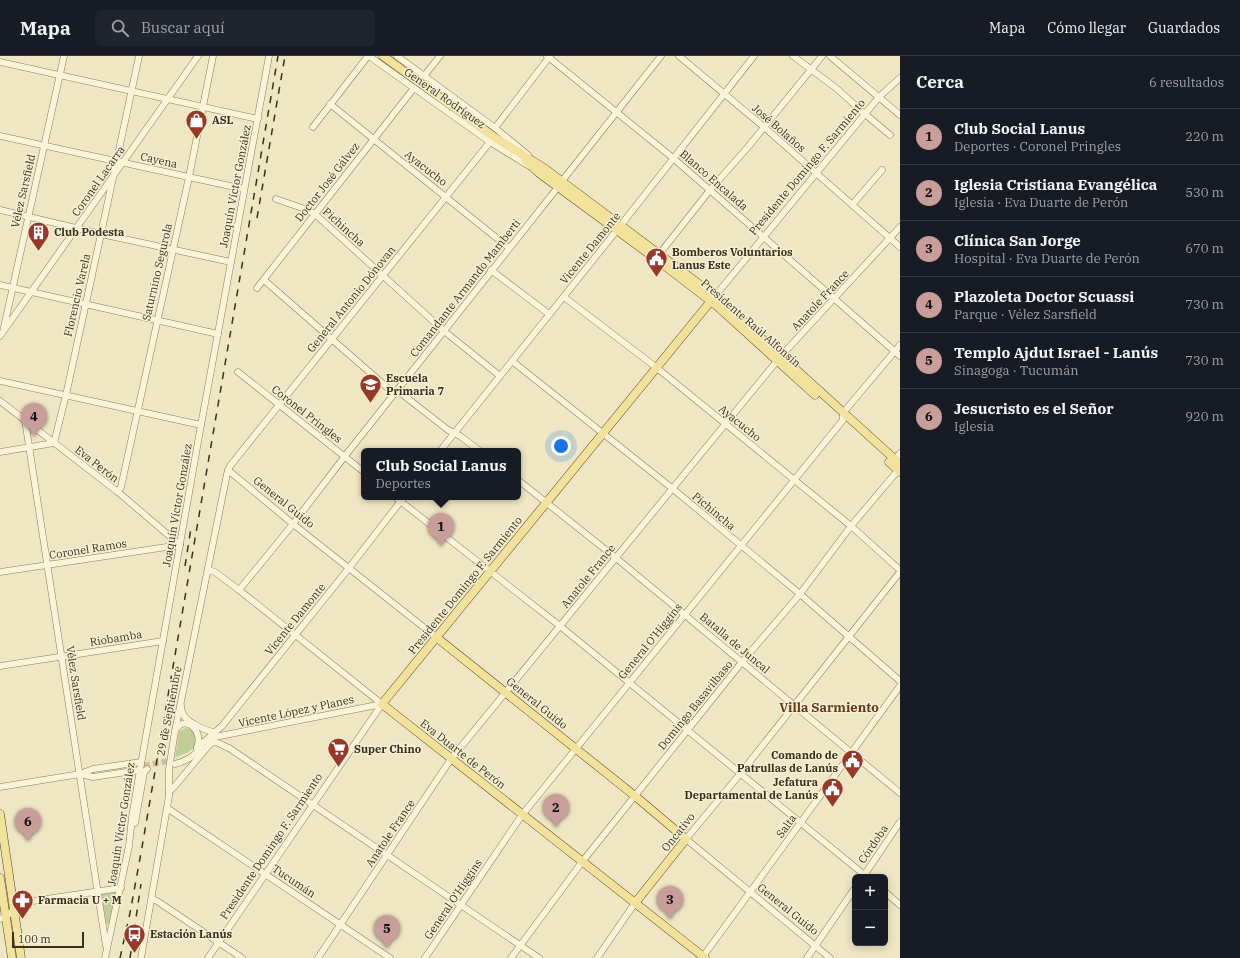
<!DOCTYPE html>
<html lang="es">
<meta charset="utf-8">
<style>
body{margin:0;font-family:"IBM Plex Serif",serif;background:#20242c;color:#f1f3f6}
.controls{position:absolute;right:12px;bottom:12px;display:grid;overflow:hidden;border-radius:6px;box-shadow:0 2px 10px #0003}
.controls button{width:36px;height:36px;display:grid;place-items:center;padding:0;border:0;border-bottom:1px solid #363941;background:#171b24;color:#f1f3f6;font:20px sans-serif}
.scale{position:absolute;left:12px;bottom:10px;width:72px;box-sizing:border-box;padding-left:4px;border:2px solid #392f1e;border-top:0;font-size:11px;line-height:14px;white-space:nowrap;color:#392f1e;-webkit-text-stroke:3px #f6f0d3;paint-order:stroke}
.you{position:absolute;left:561px;top:390px;width:14px;height:14px;margin:-10px;border:3px solid #fff;border-radius:50%;background:#1a73e8;box-shadow:0 0 0 6px #1a73e833}
.badge{display:grid;place-items:center;width:26px;height:26px;border-radius:50%;background:#c99e9a;color:#111;font-size:13px;font-weight:700}
.pin{position:absolute;translate:-50% -33px;filter:drop-shadow(0 1px 2px #0008)}
.pin::after{content:'';position:absolute;top:21px;width:14px;height:12px;background:inherit;clip-path:polygon(0 0,100% 0,50% 100%)}
.popup{position:absolute;left:361px;top:392px;width:160px;height:52px;box-sizing:border-box;display:grid;place-content:center;border-radius:6px;background:#171b24;filter:drop-shadow(0 1px 3px #0005);font-size:13px;white-space:nowrap;color:#9ea1a6}
.popup b{font-size:15px;color:#f1f3f6}
.popup::after{content:'';position:absolute;left:50%;top:100%;margin-left:-8px;border:8px solid transparent;border-top-color:#171b24}
.list{margin:0;padding:0;list-style:none}
h2{display:flex;justify-content:space-between;align-items:center;height:52px;margin:0;padding:0 16px;font-size:17px}
h2 small{font-size:13px;font-weight:400;color:#9ea1a6}
.list li{display:grid;grid-template-columns:26px 1fr auto;gap:12px;align-items:center;box-sizing:border-box;height:56px;padding:0 16px;border-top:1px solid #363941}
.list b{display:block;font-size:15px;white-space:nowrap}
.list p{margin:0;font-size:13px;white-space:nowrap;color:#9ea1a6}
.list em{font-size:13px;font-style:normal;color:#9ea1a6}
.icon{flex:none;width:22px;height:22px;fill:none;stroke:currentColor;stroke-width:2;stroke-linecap:round;stroke-linejoin:round}
.map{position:relative;flex:none;width:900px;height:902px;overflow:hidden}
header{display:flex;align-items:center;gap:24px;box-sizing:border-box;height:56px;padding:0 20px;background:#171b24;border-bottom:1px solid #363941}
header strong{font-size:19px}
nav{display:flex;gap:22px;margin-inline-start:auto;font-size:14px}
.search{width:280px;height:36px;background:#20242c;display:flex;align-items:center;gap:10px;box-sizing:border-box;padding:0 14px;border-radius:6px;color:#9ea1a6;font-size:15px}
main{display:flex}
aside{flex:1;background:#171b24}
.map>svg:first-child{display:block}
</style>
<header>
<strong>Mapa</strong>
<div class="search"><svg class="icon" aria-label="search" viewBox="0 0 24 24"><circle cx="10" cy="10" r="6"/><path d="M15 15l6 6"/></svg>Buscar aquí</div>
<nav><a>Mapa</a><a>Cómo llegar</a><a>Guardados</a></nav>
</header>
<main>
<div class="map">
<svg width="900" height="902" viewBox="0 0 900 902">
<rect width="100%" height="100%" fill="#efe7c4"/>
<!-- green -->
<g fill="#c0cd97">
<path d="M 186,672 C 195,674 200,684 193,692 C 189,697 181,699 175,701 L 179,675 Z"/>
<polygon points="118,835 111,868 106,868 101,837"/>
</g>
<g fill="none" stroke-linecap="round" stroke-linejoin="round">
<!-- minor-tunnel -->
<polyline stroke="#cbc2a3" stroke-width="6" stroke-dasharray="6 3" stroke-linecap="butt" points="135,711 174,704"/>
<defs>
<g id="minor">
<polyline points="369,0 490,86 529,110"/>
<polyline points="397,0 495,72 528,99"/>
<polyline points="547,0 673,102 900,300"/>
<polyline points="679,0 764,71 900,191"/>
<polyline points="793,0 836,32 865,58 890,79"/>
<polyline points="830,0 900,59"/>
<polyline points="0,6 258,63"/>
<polyline points="424,20 440,0"/>
<polyline points="330,48 509,192"/>
<polyline points="313,71 368,0"/>
<polyline points="495,72 550,0"/>
<polyline points="0,80 244,133"/>
<polyline points="562,125 661,0"/>
<polyline points="276,143 305,153 315,158 444,275 500,320"/>
<polyline points="852,149 882,114"/>
<polyline points="0,154 101,178 231,206"/>
<polyline points="657,201 710,134 748,91 822,0"/>
<polyline points="491,214 549,258"/>
<polyline points="264,224 390,334 402,338 448,374 460,380 480,395"/>
<polyline points="0,229 218,278"/>
<polyline points="257,232 414,32"/>
<polyline points="715,240 879,41 900,22"/>
<polyline points="564,241 657,312 851,470 900,514"/>
<polyline points="4,271 64,0"/>
<polyline points="0,280 198,0"/>
<polyline points="512,305 673,433 800,538 900,625"/>
<polyline points="238,316 364,416"/>
<polyline points="0,325 201,369"/>
<polyline points="0,345 118,436 180,489"/>
<polyline points="25,364 106,890"/>
<polyline points="54,387 66,339 101,178 139,0"/>
<polyline points="440,395 621,169 754,0"/>
<polyline points="0,396 54,387"/>
<polyline points="892,407 900,397"/>
<polyline points="228,414 293,468 436,581"/>
<polyline points="518,424 616,502 900,737"/>
<polyline points="118,436 121,431 189,121 213,0"/>
<polyline points="395,441 560,570 867,821"/>
<polyline points="208,514 215,516 239,534 382,648"/>
<polyline points="0,516 180,489"/>
<polyline points="239,534 293,468 345,400 558,131"/>
<polyline points="0,610 163,585"/>
<path d="M 181,650 C 181,653 182,657 184,660 C 188,666 207,676 215,676"/>
<path d="M 176,673 C 187,658 204,677 197,692"/>
<polyline points="208,685 215,681 382,648"/>
<polyline points="197,692 222,670 349,512 404,441"/>
<path d="M 175,708 C 187,705 194,700 202,691"/>
<polyline points="80,718 93,721 140,714"/>
<polyline points="0,731 80,718 93,713 141,706"/>
<path d="M 169,736 L 174,731 L 209,689 C 217,682 221,690 229,692 L 539,902"/>
<polyline points="167,752 390,902"/>
<polyline points="135,767 144,716 147,713"/>
<polyline points="863,821 900,766"/>
<polyline points="885,836 900,849"/>
<polyline points="152,843 157,845 242,902"/>
<path d="M 0,863 C 10,860 16,850 26,846 L 121,832"/>
<polyline points="105,902 129,790 132,761 140,714 201,369 269,0"/>
<polyline points="141,902 169,740 169,713 175,675 227,418 230,410 490,86"/>
<polyline points="208,902 382,648"/>
<polyline points="318,902 451,703 781,300 900,171"/>
<polyline points="425,902 522,759 843,364 843,357 900,289"/>
<polyline points="511,902 582,806 742,606 800,538 851,470 900,412"/>
<polyline points="597,902 635,847"/>
<polyline points="702,902 900,630"/>
<polyline points="807,902 855,832"/>
<polyline points="830,902 686,783 740,718 900,516"/>
</g>
<g id="major">
<polyline points="383,0 497,83 544,112 715,240 900,408"/>
<polyline points="526,105 539,117 656,203 717,250 815,339"/>
<polyline points="889,406 900,416"/>
<polyline points="436,581 635,740 686,783 635,847"/>
<polyline points="0,758 21,902"/>
<polyline points="0,822 12,902"/>
<polyline points="705,902 382,648 715,240"/>
</g>
</defs>
<!-- minor casing -->
<use href="#minor" stroke="#89795a" stroke-width="7"/>
<!-- major casing -->
<use href="#major" stroke="#57472e" stroke-width="9"/>
<!-- minor -->
<use href="#minor" stroke="#f9f3d7" stroke-width="6"/>
<!-- major -->
<use href="#major" stroke="#f2e29b" stroke-width="8"/>
<!-- rail -->
<g stroke="#392f1e" stroke-width="1.5" stroke-dasharray="7 7" stroke-linecap="butt">
<polyline points="257,162 285,0"/>
<polyline points="185,510 191,472"/>
<polyline points="120,902 130,857 141,797 278,0"/>
<polyline points="130,902 141,828"/>
</g>
</g>
<!-- icons -->
<defs>
<symbol id="shop-pin" viewBox="-11 -11 22 30"><path d="M0 17L-7.5 6A9.5 9.5 0 1 1 7.5 6Z" fill="#993729" stroke="#f6f0d3"/><path d="M-5-2.5h2.3a2.7 3.5 0 0 1 5.4 0H5L5.5 6h-11ZM-1.5-2.5h3a1.5 2.3 0 0 0-3 0Z" fill="#fff"/></symbol>
<symbol id="building-pin" viewBox="-11 -11 22 30"><path d="M0 17L-7.5 6A9.5 9.5 0 1 1 7.5 6Z" fill="#993729" stroke="#f6f0d3"/><path d="M-4-6H4V6H1V3H-1V6H-4ZM-2.5-4.3h1.7v1.8h-1.7ZM.8-4.3h1.7v1.8H.8ZM-2.5-1h1.7V.8h-1.7ZM.8-1h1.7V.8H.8Z" fill="#fff"/></symbol>
<symbol id="civic-pin" viewBox="-11 -11 22 30"><path d="M0 17L-7.5 6A9.5 9.5 0 1 1 7.5 6Z" fill="#993729" stroke="#f6f0d3"/><path d="M-.6-6.5H3V-4.5H.6V-3L4-1V1h2V6H-6V1h2V-1L-.6-3ZM-1.2 2.5V6h2.4V2.5Z" fill="#fff"/></symbol>
<symbol id="school-pin" viewBox="-11 -11 22 30"><path d="M0 17L-7.5 6A9.5 9.5 0 1 1 7.5 6Z" fill="#993729" stroke="#f6f0d3"/><path d="M0-5L7-2L0 1L-7-2ZM-4 1L0 2.5L4 1V4Q0 6-4 4Z" fill="#fff"/></symbol>
<symbol id="supermarket-pin" viewBox="-11 -11 22 30"><path d="M0 17L-7.5 6A9.5 9.5 0 1 1 7.5 6Z" fill="#993729" stroke="#f6f0d3"/><path d="M-6-5.5h2.5l.6 2H6L4.5 2H-2.5L-4.4-4H-6ZM-1.5 3.2a1.3 1.3 0 1 0 .1 0ZM3 3.2a1.3 1.3 0 1 0 .1 0Z" fill="#fff"/></symbol>
<symbol id="pharmacy-pin" viewBox="-11 -11 22 30"><path d="M0 17L-7.5 6A9.5 9.5 0 1 1 7.5 6Z" fill="#993729" stroke="#f6f0d3"/><path d="M-2-6h4v4h4v4h-4v4h-4v-4h-4v-4h4Z" fill="#fff"/></symbol>
<symbol id="bus-pin" viewBox="-11 -11 22 30"><path d="M0 17L-7.5 6A9.5 9.5 0 1 1 7.5 6Z" fill="#993729" stroke="#f6f0d3"/><path d="M-5-6H5V4H4V6H2V4H-2V6H-4V4H-5ZM-3.5-4V0h7V-4ZM-3.5 1.2v1.5H-2V1.2ZM2 1.2v1.5H3.5V1.2Z" fill="#fff"/></symbol>
</defs>
<g fill-rule="evenodd">
<use href="#shop-pin" x="184" y="52" width="25" height="34"/>
<use href="#building-pin" x="26" y="164" width="25" height="34"/>
<use href="#civic-pin" x="644" y="190" width="25" height="34"/>
<use href="#school-pin" x="358" y="316" width="25" height="34"/>
<use href="#supermarket-pin" x="326" y="680" width="25" height="34"/>
<use href="#civic-pin" x="840" y="692" width="25" height="34"/>
<use href="#civic-pin" x="820" y="720" width="25" height="34"/>
<use href="#pharmacy-pin" x="10" y="832" width="25" height="34"/>
<use href="#bus-pin" x="122" y="866" width="25" height="34"/>
</g>
<g text-anchor="middle" dominant-baseline="central" stroke-width="3" stroke-linejoin="round" paint-order="stroke">
<!-- street labels -->
<g font-size="11" fill="#392f1e" stroke="#f6f0d3">
<text transform="translate(445 42) rotate(35)">General Rodríguez</text>
<text transform="translate(779 72) rotate(41)">José Bolaños</text>
<text transform="translate(159 104) rotate(13)">Cayena</text>
<text transform="translate(807 111) rotate(-50)">Presidente Domingo F. Sarmiento</text>
<text transform="translate(426 112) rotate(38)">Ayacucho</text>
<text transform="translate(714 124) rotate(41)">Blanco Encalada</text>
<text transform="translate(98 125) rotate(-55)">Coronel Lacarra</text>
<text transform="translate(327 126) rotate(-52)">Doctor José Gálvez</text>
<text transform="translate(235 130) rotate(-79)">Joaquín Víctor González</text>
<text transform="translate(23 135) rotate(-77)">Vélez Sarsfield</text>
<text transform="translate(344 171) rotate(42)">Pichincha</text>
<text transform="translate(590 192) rotate(-51)">Vicente Damonte</text>
<text transform="translate(157 216) rotate(-77)">Saturnino Segurola</text>
<text transform="translate(465 232) rotate(-52)">Comandante Armando Mamberti</text>
<text transform="translate(77 239) rotate(-77)">Florencio Varela</text>
<text transform="translate(351 243) rotate(-51)">General Antonio Dónovan</text>
<text transform="translate(820 244) rotate(-47)">Anatole France</text>
<text transform="translate(751 267) rotate(41)">Presidente Raúl Alfonsín</text>
<text transform="translate(307 358) rotate(38)">Coronel Pringles</text>
<text transform="translate(740 367) rotate(39)">Ayacucho</text>
<text transform="translate(97 408) rotate(38)">Eva Perón</text>
<text transform="translate(284 446) rotate(39)">General Guido</text>
<text transform="translate(177 449) rotate(-80)">Joaquín Víctor González</text>
<text transform="translate(714 455) rotate(40)">Pichincha</text>
<text transform="translate(88 493) rotate(-9)">Coronel Ramos</text>
<text transform="translate(588 520) rotate(-51)">Anatole France</text>
<text transform="translate(465 529) rotate(-51)">Presidente Domingo F. Sarmiento</text>
<text transform="translate(295 563) rotate(-51)">Vicente Damonte</text>
<text transform="translate(116 582) rotate(-9)">Riobamba</text>
<text transform="translate(650 585) rotate(-51)">General O'Higgins</text>
<text transform="translate(735 587) rotate(40)">Batalla de Juncal</text>
<text transform="translate(76 627) rotate(81)">Vélez Sarsfield</text>
<text transform="translate(537 647) rotate(39)">General Guido</text>
<text transform="translate(695 649) rotate(-51)">Domingo Basavilbaso</text>
<text transform="translate(169 655) rotate(-79)">29 de Septiembre</text>
<text transform="translate(296 655) rotate(-12)">Vicente López y Planes</text>
<text transform="translate(463 698) rotate(38)">Eva Duarte de Perón</text>
<text transform="translate(121 768) rotate(-81)">Joaquín Víctor González</text>
<text transform="translate(786 770) rotate(-54)">Salta</text>
<text transform="translate(678 776) rotate(-51)">Oncativo</text>
<text transform="translate(390 777) rotate(-56)">Anatole France</text>
<text transform="translate(873 788) rotate(-56)">Córdoba</text>
<text transform="translate(271 790) rotate(-56)">Presidente Domingo F. Sarmiento</text>
<text transform="translate(294 825) rotate(34)">Tucumán</text>
<text transform="translate(453 843) rotate(-56)">General O'Higgins</text>
<text transform="translate(788 853) rotate(39)">General Guido</text>
</g>
<!-- poi labels -->
<g font-size="11" font-weight="bold" fill="#392f1e" stroke="#f6f0d3" text-anchor="start">
<text x="212" y="64">ASL</text>
<text x="54" y="176">Club Podesta</text>
<text x="672" y="196">Bomberos Voluntarios<tspan x="672" dy="13">Lanus Este</tspan></text>
<text x="386" y="322">Escuela<tspan x="386" dy="13">Primaria 7</tspan></text>
<text x="354" y="693">Super Chino</text>
<text x="838" y="699" text-anchor="end">Comando de<tspan x="838" dy="13">Patrullas de Lanús</tspan></text>
<text x="818" y="726" text-anchor="end">Jefatura<tspan x="818" dy="13">Departamental de Lanús</tspan></text>
<text x="38" y="844">Farmacia U + M</text>
<text x="150" y="878">Estación Lanús</text>
</g>
<!-- quarter labels -->
<g font-size="13" font-weight="bold" fill="#66361d" stroke="#f6f0d3">
<text x="829" y="651">Villa Sarmiento</text>
</g>
</g>
</svg>
<div class="controls">
<button>+</button>
<button>−</button>
</div>
<div class="scale">100 m</div>
<div class="you"></div>
<div class="pin badge" style="left:441px;top:490px">1</div>
<div class="popup"><b>Club Social Lanus</b>Deportes</div>
<div class="pin badge" style="left:556px;top:771px">2</div>
<div class="pin badge" style="left:670px;top:863px">3</div>
<div class="pin badge" style="left:34px;top:380px">4</div>
<div class="pin badge" style="left:387px;top:892px">5</div>
<div class="pin badge" style="left:28px;top:785px">6</div>
</div>
<aside>
<h2>Cerca<small>6 resultados</small></h2>
<ul class="list">
<li><span class="badge">1</span><div><b>Club Social Lanus</b><p>Deportes · Coronel Pringles</p></div><em>220 m</em></li>
<li><span class="badge">2</span><div><b>Iglesia Cristiana Evangélica</b><p>Iglesia · Eva Duarte de Perón</p></div><em>530 m</em></li>
<li><span class="badge">3</span><div><b>Clínica San Jorge</b><p>Hospital · Eva Duarte de Perón</p></div><em>670 m</em></li>
<li><span class="badge">4</span><div><b>Plazoleta Doctor Scuassi</b><p>Parque · Vélez Sarsfield</p></div><em>730 m</em></li>
<li><span class="badge">5</span><div><b>Templo Ajdut Israel - Lanús</b><p>Sinagoga · Tucumán</p></div><em>730 m</em></li>
<li><span class="badge">6</span><div><b>Jesucristo es el Señor</b><p>Iglesia</p></div><em>920 m</em></li>
</ul>
</aside>
</main>
